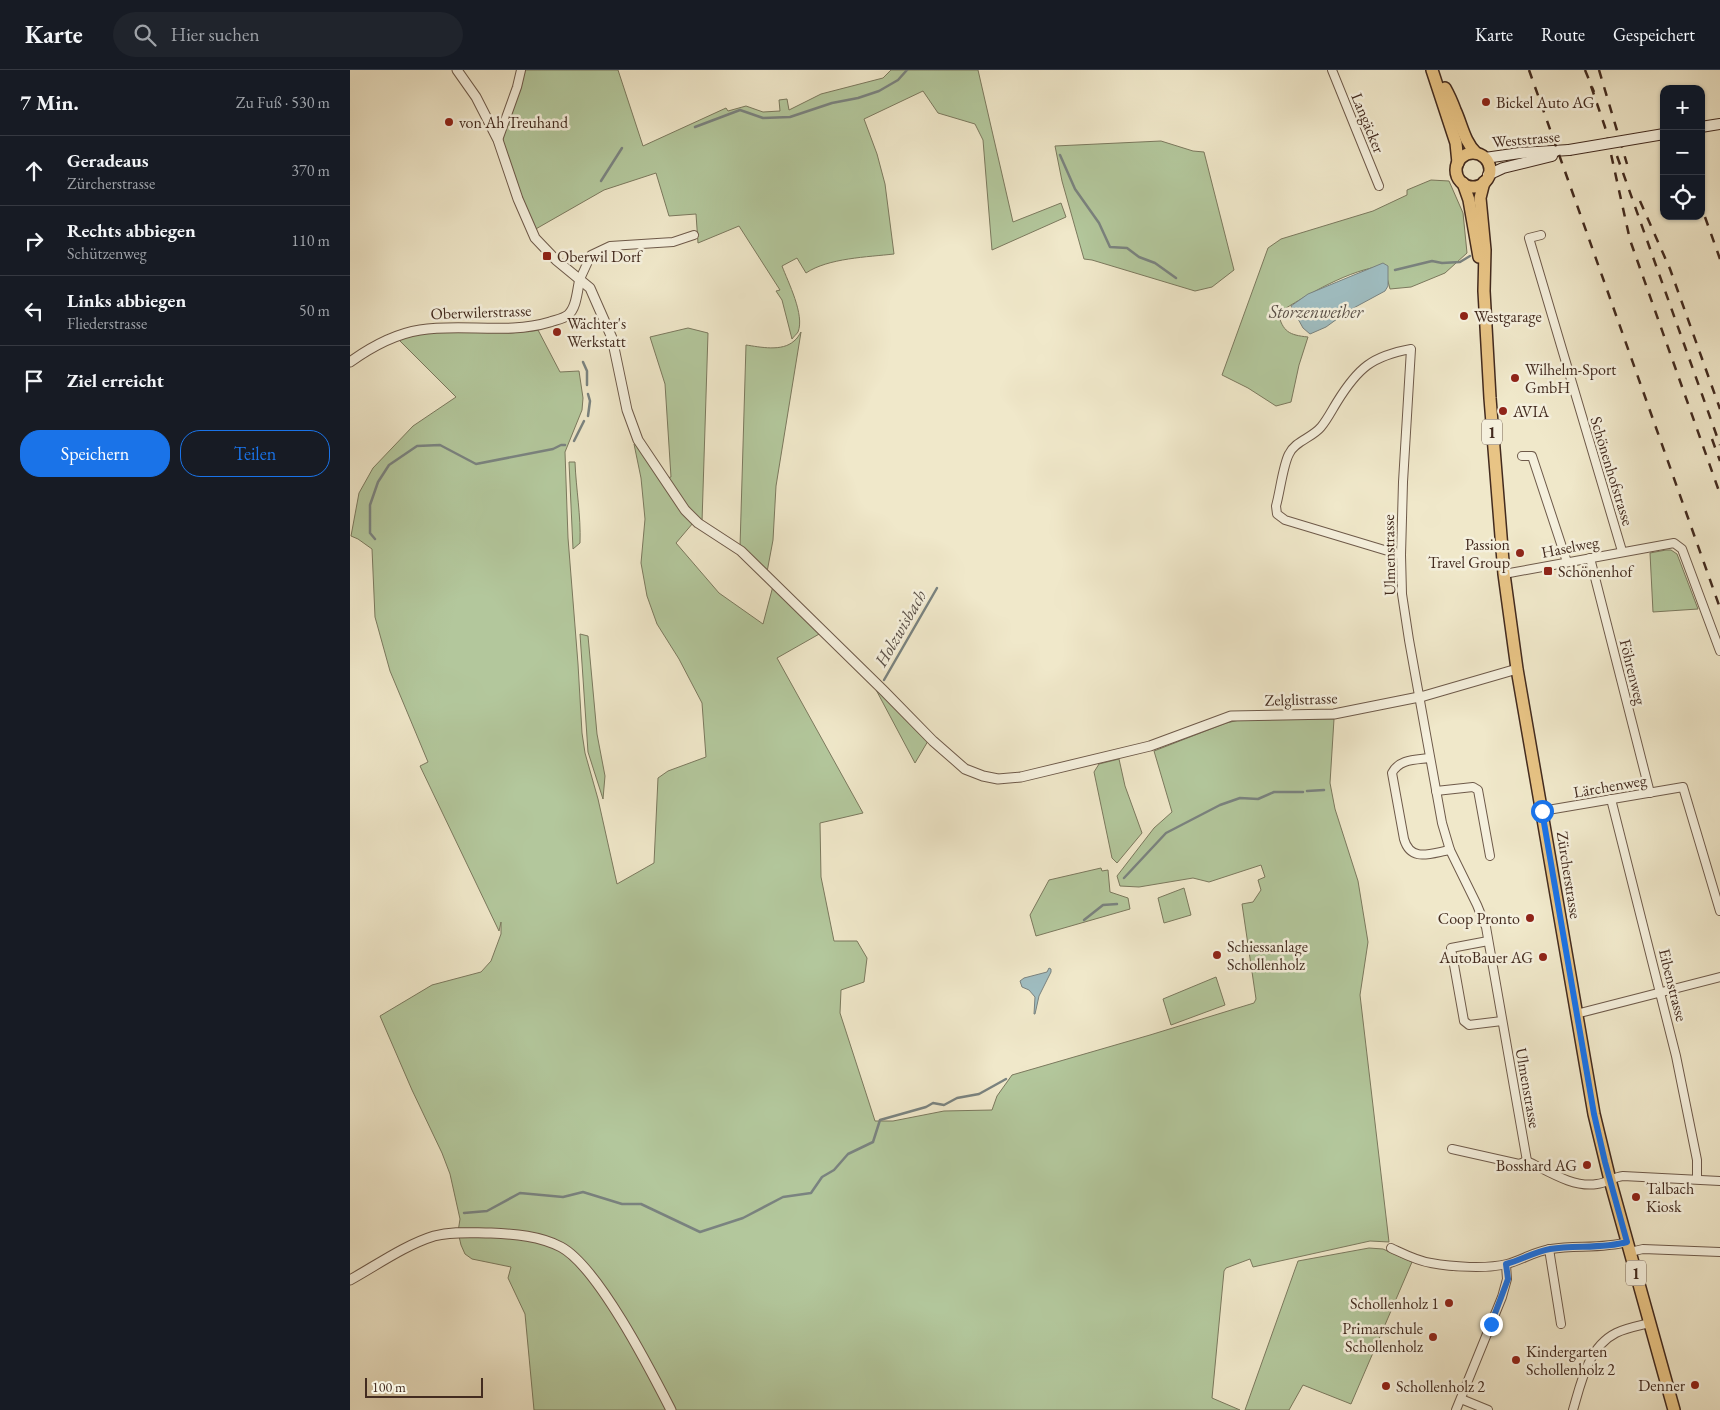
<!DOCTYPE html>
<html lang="de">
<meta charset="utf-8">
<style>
body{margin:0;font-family:"EB Garamond",serif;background:#20242c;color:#f1f3f6}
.controls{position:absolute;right:15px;top:15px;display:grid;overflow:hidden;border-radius:10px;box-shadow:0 1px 4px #0004}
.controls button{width:45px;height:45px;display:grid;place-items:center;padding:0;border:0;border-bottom:1px solid #363941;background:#171b24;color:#f1f3f6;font:25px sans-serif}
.scale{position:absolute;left:15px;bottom:12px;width:118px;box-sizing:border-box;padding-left:5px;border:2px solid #432b1f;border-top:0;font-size:14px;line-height:18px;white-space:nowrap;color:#432b1f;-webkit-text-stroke:4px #f5f0dd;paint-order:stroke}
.stop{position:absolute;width:15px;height:15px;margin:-11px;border:4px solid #1a73e8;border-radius:50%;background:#fff}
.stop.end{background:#1a73e8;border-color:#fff;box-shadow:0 1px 5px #0008}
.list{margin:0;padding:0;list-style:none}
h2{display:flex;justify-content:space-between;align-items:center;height:65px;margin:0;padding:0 20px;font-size:21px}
h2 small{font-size:16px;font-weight:400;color:#9ea1a6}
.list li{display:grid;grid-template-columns:32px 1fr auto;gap:15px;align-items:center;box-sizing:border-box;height:70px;padding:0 20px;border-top:1px solid #363941}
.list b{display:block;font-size:19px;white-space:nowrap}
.list p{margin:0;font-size:16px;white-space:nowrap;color:#9ea1a6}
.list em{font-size:16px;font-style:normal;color:#9ea1a6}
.actions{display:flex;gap:10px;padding:15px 20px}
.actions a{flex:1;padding:11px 0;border:1px solid #1a73e8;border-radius:20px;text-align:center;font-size:18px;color:#1a73e8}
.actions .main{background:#1a73e8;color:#fff}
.icon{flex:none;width:28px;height:28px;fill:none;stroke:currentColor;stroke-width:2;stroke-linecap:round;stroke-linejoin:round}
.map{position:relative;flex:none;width:1370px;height:1340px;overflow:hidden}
header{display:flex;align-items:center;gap:30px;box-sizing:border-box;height:70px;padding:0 25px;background:#171b24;border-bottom:1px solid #363941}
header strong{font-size:24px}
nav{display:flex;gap:28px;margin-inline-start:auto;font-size:18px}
.search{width:350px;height:45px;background:#20242c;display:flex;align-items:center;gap:12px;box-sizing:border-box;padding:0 18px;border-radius:28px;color:#9ea1a6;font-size:19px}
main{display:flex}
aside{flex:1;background:#171b24}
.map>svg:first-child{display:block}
</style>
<header>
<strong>Karte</strong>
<div class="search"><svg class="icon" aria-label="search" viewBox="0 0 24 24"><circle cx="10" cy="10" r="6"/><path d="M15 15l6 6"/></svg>Hier suchen</div>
<nav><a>Karte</a><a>Route</a><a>Gespeichert</a></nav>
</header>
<main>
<aside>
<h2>7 Min.<small>Zu Fuß · 530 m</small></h2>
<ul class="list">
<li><svg class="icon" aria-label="ahead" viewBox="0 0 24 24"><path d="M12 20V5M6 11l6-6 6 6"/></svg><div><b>Geradeaus</b><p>Zürcherstrasse</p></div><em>370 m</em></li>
<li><svg class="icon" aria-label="right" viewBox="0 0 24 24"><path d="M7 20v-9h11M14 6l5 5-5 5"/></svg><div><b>Rechts abbiegen</b><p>Schützenweg</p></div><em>110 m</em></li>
<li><svg class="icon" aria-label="left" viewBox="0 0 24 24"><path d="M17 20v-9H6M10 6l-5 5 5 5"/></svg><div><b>Links abbiegen</b><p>Fliederstrasse</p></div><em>50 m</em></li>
<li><svg class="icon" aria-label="arrive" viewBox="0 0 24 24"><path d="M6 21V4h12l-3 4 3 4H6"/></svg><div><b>Ziel erreicht</b></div></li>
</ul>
<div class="actions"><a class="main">Speichern</a><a>Teilen</a></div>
</aside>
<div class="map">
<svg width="1370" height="1340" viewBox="0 0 1370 1340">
<rect width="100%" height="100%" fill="#f0e8ca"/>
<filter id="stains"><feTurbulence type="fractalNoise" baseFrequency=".004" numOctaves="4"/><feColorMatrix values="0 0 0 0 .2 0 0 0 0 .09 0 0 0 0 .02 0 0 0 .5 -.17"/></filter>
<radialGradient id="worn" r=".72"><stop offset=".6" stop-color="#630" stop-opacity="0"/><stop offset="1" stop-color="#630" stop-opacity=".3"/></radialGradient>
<!-- green -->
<g fill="#b3c79c" stroke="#7b795e">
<path d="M 174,0 L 268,0 L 293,76 L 376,38 L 378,41 L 396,36 L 413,42 L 430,41 L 429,30 L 437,29 L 439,40 L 471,24 L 533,8 L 541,0 L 628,0 L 663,152 L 711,133 L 716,147 L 642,180 L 633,70 L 625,54 L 588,43 L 573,21 L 514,49 L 527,84 L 535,114 L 544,184 C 518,187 478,188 456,203 L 447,188 L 432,196 C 438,212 455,245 448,262 C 446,265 444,266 442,269 L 432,230 L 426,221 L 430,220 L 389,156 L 348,173 L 346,144 L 319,146 L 306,103 L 254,120 L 184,160 L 151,71 Z"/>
<polygon points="811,71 843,81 854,82 884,200 862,217 845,221 742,190 734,189 712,111 705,76"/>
<path d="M 1081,110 L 1099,111 L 1113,143 L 1117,183 L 1095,203 L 1061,217 L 1040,219 L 1034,196 C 1000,199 957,225 928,243 C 933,262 939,265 958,267 L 949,295 L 941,332 L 926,336 L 898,318 L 872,305 L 918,178 L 931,169 L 1023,141 L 1057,125 L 1057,120 Z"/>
<polygon points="338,258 358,263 352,452 336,438 317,408 321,407 315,314 300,267"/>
<polygon points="188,260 210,302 229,301 233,328 232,340 215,382 218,468 228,594 232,663 235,683 248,729 267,814 304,793 308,708 318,701 356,687 352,633 329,589 307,554 297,526 291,493 295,449 291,408 284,374 287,372 343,453 326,473 369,523 413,554 423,516 471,563 427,588 513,743 470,753 471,807 484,871 507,871 517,888 514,912 491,920 490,943 525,1051 543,1051 594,1041 642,1040 647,1026 662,1005 800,965 904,933 906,929 892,834 903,832 911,820 908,810 915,807 911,795 859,812 843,808 789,817 770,816 767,806 804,758 822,742 804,681 876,653 894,649 984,649 980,713 985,739 1008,811 1018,872 1010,925 1039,1172 1020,1171 903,1197 900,1189 876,1198 874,1201 862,1328 890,1340 184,1340 175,1244 158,1208 161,1197 122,1189 115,1184 111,1175 108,1162 110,1149 100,1104 92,1083 62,1020 30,946 82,915 131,902 141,891 151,864 151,852 149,861 70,696 78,692 40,601 25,547 22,479 8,469 1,466 9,423 23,398 63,356 106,327 48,269 70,263 128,261 161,263"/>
<path d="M 451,262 L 426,416 L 423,470 L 417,502 L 390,477 L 396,275 C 410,277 432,282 444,271 C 447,269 449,265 451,262 Z"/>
<path d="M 219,392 L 225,392 C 226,419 231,445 230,473 L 223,479 Z"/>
<polygon points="1316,480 1321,480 1327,484 1348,539 1303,542 1300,483"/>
<polygon points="230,564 238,566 247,664 255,706 253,729 238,682"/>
<polygon points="524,616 578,671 565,693"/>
<polygon points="769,689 775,716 792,763 767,793 762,788 744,702 749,694"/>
<polygon points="751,798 752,801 758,800 760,822 778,828 780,839 686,866 680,845 699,810"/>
<polygon points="834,818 841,845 814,853 808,828"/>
<polygon points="866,907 875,935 821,955 813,929"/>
<polygon points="1019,1178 1033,1179 1062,1192 1001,1334 953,1315 939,1340 895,1340 948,1191"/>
</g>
<!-- water -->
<g fill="#9fbdc1" stroke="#7a8380">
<polygon points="1033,193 1038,196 1038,216 1035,221 998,241 976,257 960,264 953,258 941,236 958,224"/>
<polygon points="699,898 701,899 701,902 689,926 685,944 684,944 685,927 679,920 672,917 670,911 674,908 697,902"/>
</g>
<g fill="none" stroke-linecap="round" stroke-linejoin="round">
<!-- stream -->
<g stroke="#7a8380" stroke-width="2.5">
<polyline points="345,57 390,40 413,48 440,47 482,33 508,28 529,21 548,10 557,0"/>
<polyline points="710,85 725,119 749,153 760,177 777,178 789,187 805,193 826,208"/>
<polyline points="251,111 272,78"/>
<polyline points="1045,200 1082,191 1092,193 1110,192 1120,186"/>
<polyline points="233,292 237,301 237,315"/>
<polyline points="238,346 240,331 238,324"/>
<polyline points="224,371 234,351"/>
<polyline points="25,469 20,463 20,435 28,412 39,395 67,376 90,375 126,394 203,379 211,375 215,375"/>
<polyline points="534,610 587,518"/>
<polyline points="957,721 974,720"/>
<polyline points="774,808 816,763 870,735 890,728 908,729 924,722 953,722"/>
<polyline points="734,850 753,835 767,834"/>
<polyline points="114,1143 137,1141 170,1123 213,1127 233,1122 272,1134 291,1134 350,1162 393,1148 433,1127 461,1123 472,1107 484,1100 498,1084 523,1072 530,1050 576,1037 583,1033 594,1035 607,1028 629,1024 656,1009"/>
</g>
<defs>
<g id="minor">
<polyline points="982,0 1029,116"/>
<polyline points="148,70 167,17 171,0"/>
<polyline points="1191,165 1179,168 1272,481"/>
<polyline points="230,209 241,185 260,176 323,172 344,165"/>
<polyline points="1172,386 1182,386 1217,492"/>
<path d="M 1051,485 L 935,450 L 927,444 L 926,436 C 930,422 933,395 939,384 C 945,371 962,368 971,357 C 977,350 982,340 987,332 C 1008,298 1022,286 1061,279 L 1053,412 L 1051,485 L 1052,524 L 1059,570 L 1092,753 L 1100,780 L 1127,835 L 1136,857 L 1177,1091"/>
<polyline points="1240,488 1300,723"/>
<polyline points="1154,504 1324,473 1332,479 1370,581"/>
<path d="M 1080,688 C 1065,690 1049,689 1042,703 L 1054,769 C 1061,793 1081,783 1100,780"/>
<polyline points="1086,721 1123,717 1128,720 1140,786"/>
<polyline points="1261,729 1326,986 1347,1090 1347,1109"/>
<polyline points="1192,741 1333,717 1370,841"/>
<polyline points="1138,871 1101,878 1114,951 1119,955 1152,951"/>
<polyline points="1226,944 1370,907"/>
<path d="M 1102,1079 L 1169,1094 L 1177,1091 C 1198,1101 1223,1118 1247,1114 C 1257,1113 1263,1107 1273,1106 L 1370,1111"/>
<path d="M 1041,1178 C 1054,1184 1067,1191 1081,1193 C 1102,1197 1137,1199 1157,1194 C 1172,1190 1185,1181 1201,1179 C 1226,1175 1252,1179 1277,1172"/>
<polyline points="1199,1179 1211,1254"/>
<polyline points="1280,1182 1293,1179 1370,1182"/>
<polyline points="1111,1329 1138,1340"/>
<polyline points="1106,1340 1152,1227 1157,1209 1156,1195"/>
<path d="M 1223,1340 C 1231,1313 1238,1277 1266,1263 C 1276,1258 1288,1256 1300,1253"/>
</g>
<g id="tertiary">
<polyline points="107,0 126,27 148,70 168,129 185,168 206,190 240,218 262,268 277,340 288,370 335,440 348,453 391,481 534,621 583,671 615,699 633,706 648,709 671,707 800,676 881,646 984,644 1074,626 1167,599"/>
<path d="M 0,292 C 21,277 44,264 70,260 C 113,253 157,265 200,252 C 205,250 213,249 218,245 C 227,237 227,220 230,209"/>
<path d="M 0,1210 C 27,1195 55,1175 84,1166 C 103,1161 122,1163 141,1163 C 165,1164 190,1166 211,1177 C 248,1197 301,1301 321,1340"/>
</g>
<g id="secondary">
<polyline points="1351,57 1370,54"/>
<polyline points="1135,88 1170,83 1219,80"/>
<polyline points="1138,105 1153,98 1202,86"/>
</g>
<g id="primary">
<polyline points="1082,0 1106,73 1108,93"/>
<path d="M 1095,18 C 1099,25 1102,32 1105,40 C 1112,55 1114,71 1126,83"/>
<circle cx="1123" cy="100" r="17"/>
<polyline points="1134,112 1130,128 1135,180 1134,221 1140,328 1154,504 1167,599 1244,1044 1260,1110 1324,1340"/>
<polyline points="1113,113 1119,130 1129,187"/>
</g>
</defs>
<!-- minor casing -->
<use href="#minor" stroke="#6e5a4a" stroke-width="10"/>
<!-- tertiary casing -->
<use href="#tertiary" stroke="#6e5a4a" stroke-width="11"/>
<!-- secondary casing -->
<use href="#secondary" stroke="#432b1f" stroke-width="12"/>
<!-- primary casing -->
<use href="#primary" stroke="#432b1f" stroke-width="14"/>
<!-- minor -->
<use href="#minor" stroke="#f5f0dd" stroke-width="8"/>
<!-- tertiary -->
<use href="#tertiary" stroke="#f5f0dd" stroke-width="9"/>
<!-- secondary -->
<use href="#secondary" stroke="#f5f0dd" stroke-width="10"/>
<!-- primary -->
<use href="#primary" stroke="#e8c485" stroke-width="11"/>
<!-- rail -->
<g stroke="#432b1f" stroke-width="2.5" stroke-dasharray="9 9" stroke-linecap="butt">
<polyline points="1179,0 1370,538"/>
<polyline points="1235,0 1244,22"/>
<polyline points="1249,0 1277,94"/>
<polyline points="1241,16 1255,57 1280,170 1370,424"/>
<polyline points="1267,86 1370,375"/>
<polyline points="1290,131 1320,199 1370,339"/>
<polyline points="1355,147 1370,189"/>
<polyline points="1362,369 1370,391"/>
</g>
<defs>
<polyline id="secondary-bridge" points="1219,80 1314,64"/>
</defs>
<!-- secondary-bridge casing -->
<use href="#secondary-bridge" stroke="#432b1f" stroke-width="12" stroke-linecap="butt"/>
<!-- secondary-bridge -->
<use href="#secondary-bridge" stroke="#f5f0dd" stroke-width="10"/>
</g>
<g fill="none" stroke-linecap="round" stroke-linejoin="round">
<!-- route -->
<path stroke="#1a73e8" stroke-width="6" d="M 1141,1254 L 1158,1209 L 1156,1194 C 1171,1190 1184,1182 1200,1179 C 1226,1175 1252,1179 1277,1172 L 1255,1092 L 1244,1044 L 1192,741"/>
</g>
<!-- markers -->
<g fill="#8f2418" stroke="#f5f0dd" stroke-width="2">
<circle cx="1136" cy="32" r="5"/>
<circle cx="99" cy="52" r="5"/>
<rect x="192" y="181" width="10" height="10" rx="2.5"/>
<circle cx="1114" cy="246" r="5"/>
<circle cx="207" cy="262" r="5"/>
<circle cx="1165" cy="308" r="5"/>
<circle cx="1153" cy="341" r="5"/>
<circle cx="1170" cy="483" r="5"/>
<rect x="1193" y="496" width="10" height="10" rx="2.5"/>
<circle cx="1180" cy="848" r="5"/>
<circle cx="867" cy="885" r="5"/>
<circle cx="1193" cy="887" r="5"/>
<circle cx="1237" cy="1095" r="5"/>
<circle cx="1286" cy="1127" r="5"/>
<circle cx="1099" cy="1233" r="5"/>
<circle cx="1083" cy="1267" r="5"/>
<circle cx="1166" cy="1290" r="5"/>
<circle cx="1345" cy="1315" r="5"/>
<circle cx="1036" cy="1316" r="5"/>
</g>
<g text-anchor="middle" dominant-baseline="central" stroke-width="5" stroke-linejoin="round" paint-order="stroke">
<!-- shield labels -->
<g fill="#f5f0dd" stroke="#786658" stroke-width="1">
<rect x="1132" y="349.5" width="20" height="25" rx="4"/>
<rect x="1276" y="1190.5" width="20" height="25" rx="4"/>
</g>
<g font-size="15" font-weight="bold" fill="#432b1f">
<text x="1142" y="362">1</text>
<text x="1286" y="1203">1</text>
</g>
<!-- poi labels -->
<g font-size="16" fill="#432b1f" stroke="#f5f0dd" text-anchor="start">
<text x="1146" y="32">Bickel Auto AG</text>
<text x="109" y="52">von Ah Treuhand</text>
<text x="207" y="186">Oberwil Dorf</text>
<text x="1124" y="246">Westgarage</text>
<text x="217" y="253">Wächter's<tspan x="217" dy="18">Werkstatt</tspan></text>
<text x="1175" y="299">Wilhelm-Sport<tspan x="1175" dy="18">GmbH</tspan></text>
<text x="1163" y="341">AVIA</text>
<text x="1160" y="474" text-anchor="end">Passion<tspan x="1160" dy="18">Travel Group</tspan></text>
<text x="1208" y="501">Schönenhof</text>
<text x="1170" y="848" text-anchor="end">Coop Pronto</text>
<text x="877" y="876">Schiessanlage<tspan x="877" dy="18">Schollenholz</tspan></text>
<text x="1183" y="887" text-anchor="end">AutoBauer AG</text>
<text x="1227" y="1095" text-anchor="end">Bosshard AG</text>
<text x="1296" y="1118">Talbach<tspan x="1296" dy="18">Kiosk</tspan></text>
<text x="1089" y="1233" text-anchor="end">Schollenholz 1</text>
<text x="1073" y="1258" text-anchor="end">Primarschule<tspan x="1073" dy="18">Schollenholz</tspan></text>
<text x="1176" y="1281">Kindergarten<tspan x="1176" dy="18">Schollenholz 2</tspan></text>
<text x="1335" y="1315" text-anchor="end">Denner</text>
<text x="1046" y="1316">Schollenholz 2</text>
</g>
<!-- street labels -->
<g font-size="16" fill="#432b1f" stroke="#f5f0dd">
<text transform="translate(1018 53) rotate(68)">Langäcker</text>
<text transform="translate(1176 69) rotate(-5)">Weststrasse</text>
<text transform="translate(131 242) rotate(-2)">Oberwilerstrasse</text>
<text transform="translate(1262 401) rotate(73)">Schönenhofstrasse</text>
<text transform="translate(1220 477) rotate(-11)">Haselweg</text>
<text transform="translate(1039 485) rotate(-91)">Ulmenstrasse</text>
<text transform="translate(1283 602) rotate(76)">Föhrenweg</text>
<text transform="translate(951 629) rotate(-2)">Zelglistrasse</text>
<text transform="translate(1260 716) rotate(-10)">Lärchenweg</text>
<text transform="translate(1219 805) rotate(81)">Zürcherstrasse</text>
<text transform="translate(1323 915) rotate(76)">Eibenstrasse</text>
<text transform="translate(1178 1018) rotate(80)">Ulmenstrasse</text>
</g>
<!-- water labels -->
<g font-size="18" font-style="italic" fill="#5a5048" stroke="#f5f0dd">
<text x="966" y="241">Storzenweiher</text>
<text transform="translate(550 558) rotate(-60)">Holzwisbach</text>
</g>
</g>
<rect width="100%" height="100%" filter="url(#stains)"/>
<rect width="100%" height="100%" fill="url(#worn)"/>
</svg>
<div class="controls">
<button>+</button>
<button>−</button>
<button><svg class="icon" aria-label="locate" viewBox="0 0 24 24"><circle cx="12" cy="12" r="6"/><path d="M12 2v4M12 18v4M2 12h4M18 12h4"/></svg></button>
</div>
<div class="scale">100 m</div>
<div class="stop" style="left:1192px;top:741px"></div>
<div class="stop end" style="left:1141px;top:1254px"></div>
</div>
</main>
